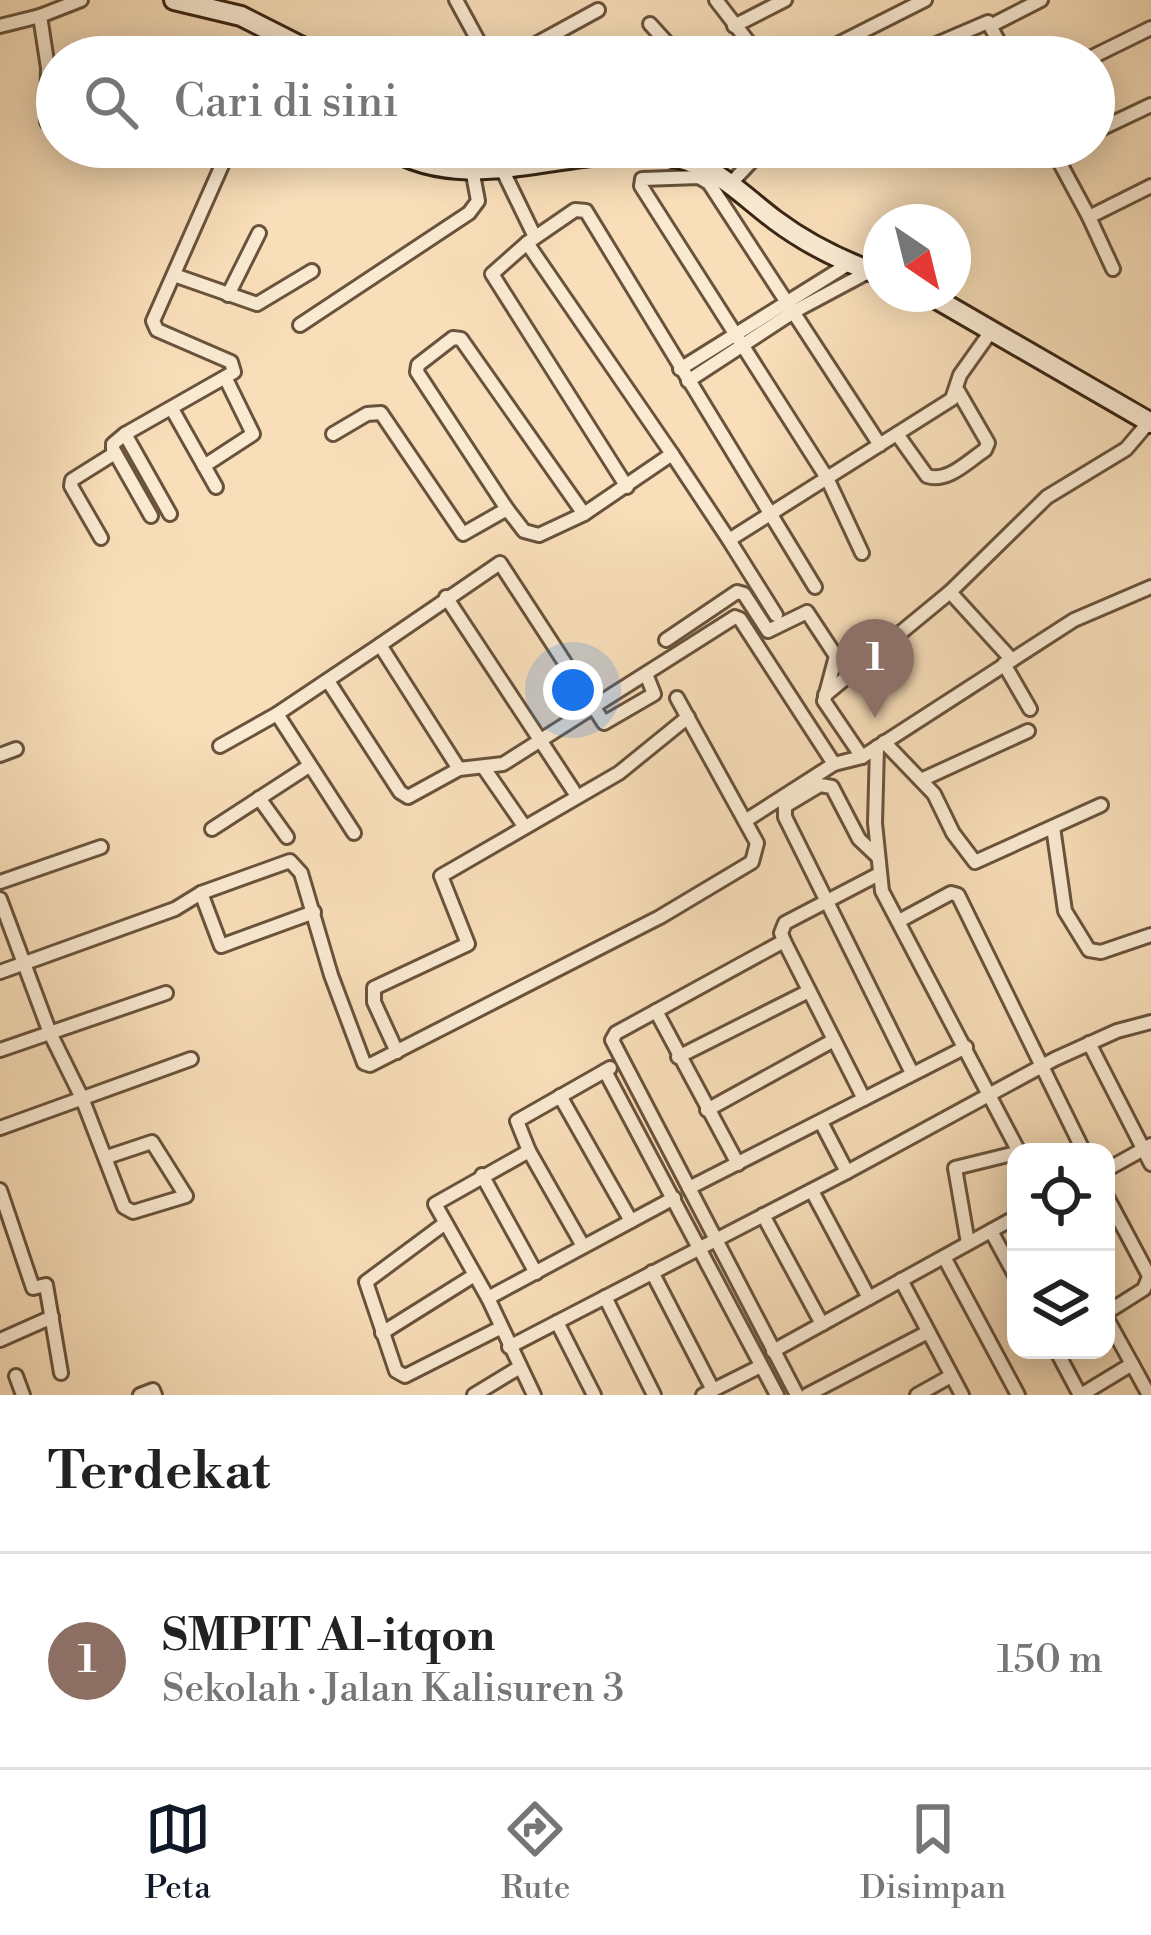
<!DOCTYPE html>
<html lang="id">
<meta charset="utf-8">
<style>
body{margin:0;font-family:"Libre Bodoni",serif;background:#f6f6f6;color:#222}
.controls{position:absolute;right:36px;bottom:36px;display:grid;overflow:hidden;border-radius:24px;box-shadow:0 6px 30px #0003}
.controls button{width:108px;height:108px;display:grid;place-items:center;padding:0;border:0;border-bottom:3px solid #e0e0e0;background:#fff;color:#222;font:60px sans-serif}
.compass{position:absolute;left:863px;top:204px;width:108px;height:108px;border-radius:50%;background:#fff;box-shadow:0 6px 30px #0003;rotate:145deg}
.you{position:absolute;left:573px;top:690px;width:42px;height:42px;margin:-30px;border:9px solid #fff;border-radius:50%;background:#1a73e8;box-shadow:0 0 0 18px #1a73e833}
.badge{display:grid;place-items:center;width:78px;height:78px;border-radius:50%;background:#111827;color:#fff;font-size:39px;font-weight:700}
.pin{position:absolute;translate:-50% -99px;filter:drop-shadow(0 3px 6px #0008)}
.pin::after{content:'';position:absolute;top:63px;width:42px;height:36px;background:inherit;clip-path:polygon(0 0,100% 0,50% 100%)}
.list{margin:0;padding:0;list-style:none}
h2{display:flex;justify-content:space-between;align-items:center;height:156px;margin:0;padding:0 48px;font-size:51px}
h2 small{font-size:39px;font-weight:400;color:#767676}
.list li{display:grid;grid-template-columns:78px 1fr auto;gap:36px;align-items:center;box-sizing:border-box;height:216px;padding:0 48px;border-top:3px solid #e0e0e0}
.list b{display:block;font-size:45px;white-space:nowrap}
.list p{margin:0;font-size:39px;white-space:nowrap;color:#767676}
.list em{font-size:39px;font-style:normal;color:#767676}
.icon{flex:none;width:66px;height:66px;fill:none;stroke:currentColor;stroke-width:2;stroke-linecap:round;stroke-linejoin:round}
.map{position:relative;flex:none;width:1151px;height:1395px;overflow:hidden}
.search{position:absolute;background:#fff;box-shadow:0 6px 30px #0003;left:36px;right:36px;top:36px;height:132px;display:flex;align-items:center;gap:30px;box-sizing:border-box;padding:0 42px;border-radius:66px;color:#767676;font-size:45px}
.sheet{height:372px;background:#fff}
nav{display:flex;justify-content:space-around;align-items:center;box-sizing:border-box;height:168px;border-top:3px solid #e0e0e0;background:#fff;font-size:33px;color:#767676}
nav a{display:grid;justify-items:center;gap:6px}
nav .on{color:#111827}
.map>svg:first-child{display:block}
</style>
<div class="map">
<svg width="1151" height="1395" viewBox="0 0 1151 1395">
<rect width="100%" height="100%" fill="#f8deb9"/>
<filter id="stains"><feTurbulence type="fractalNoise" baseFrequency=".00167" numOctaves="4"/><feColorMatrix values="0 0 0 0 .2 0 0 0 0 .09 0 0 0 0 .02 0 0 0 .5 -.17"/></filter>
<radialGradient id="worn" r=".72"><stop offset=".6" stop-color="#630" stop-opacity="0"/><stop offset="1" stop-color="#630" stop-opacity=".3"/></radialGradient>
<g fill="none" stroke-linecap="round" stroke-linejoin="round">
<defs>
<g id="minor">
<polyline points="456,0 487,57"/>
<polyline points="716,0 760,57"/>
<polyline points="650,24 680,57"/>
<polyline points="992,25 1041,0"/>
<polyline points="0,26 40,16"/>
<polyline points="734,26 785,0"/>
<polyline points="512,57 598,10"/>
<polyline points="812,57 925,0"/>
<polyline points="906,57 988,22 1007,57"/>
<polyline points="1092,57 1151,28"/>
<polyline points="47,122 48,68 40,16 81,0"/>
<polyline points="1094,132 1151,105"/>
<polyline points="1054,152 1089,217"/>
<polyline points="501,167 535,237"/>
<polyline points="709,169 718,147"/>
<polyline points="732,182 765,147"/>
<polyline points="527,243 672,454"/>
<polyline points="1113,269 1089,217 1151,186"/>
<polyline points="174,275 257,304 312,271"/>
<polyline points="228,295 259,233"/>
<polyline points="300,325 469,213 478,201 472,169"/>
<polyline points="680,369 850,263"/>
<polyline points="688,381 795,311 870,271"/>
<polyline points="172,409 216,487"/>
<polyline points="125,434 113,444 113,449 151,516"/>
<polyline points="333,434 367,414 381,413 463,534 507,509 524,531 539,535 584,514 672,454 729,540 827,478 862,553"/>
<path d="M 897,434 L 927,476 C 948,483 968,461 985,450 L 988,443 L 958,391"/>
<polyline points="880,445 709,183 699,177 642,179 641,186 827,478 952,399 960,375 992,330"/>
<polyline points="204,466 253,434 226,379"/>
<polyline points="627,487 492,274 527,243 575,210 586,211 815,587"/>
<polyline points="507,509 417,372 418,365 453,338 461,339 584,514"/>
<polyline points="170,514 125,434 234,372 231,362 157,330 153,321 230,147"/>
<polyline points="101,538 71,486 72,480 115,453"/>
<polyline points="729,540 776,615"/>
<polyline points="950,592 1012,660"/>
<polyline points="446,597 573,790"/>
<polyline points="666,640 737,592 744,594 768,631 807,612 836,656 824,701 862,757"/>
<polyline points="380,645 500,563 604,723 654,694 646,674"/>
<polyline points="1004,664 1030,709"/>
<polyline points="328,681 400,792 408,797 459,769 503,764 735,617 740,619 834,764"/>
<polyline points="825,695 950,592 1047,497 1126,449 1149,422"/>
<polyline points="277,714 354,833"/>
<polyline points="884,742 934,794 953,833 975,862 1101,805"/>
<polyline points="220,746 277,714 380,645 459,769"/>
<polyline points="877,747 875,823 882,891 1019,1152"/>
<polyline points="0,755 16,749"/>
<polyline points="484,768 522,823"/>
<polyline points="921,780 1028,731"/>
<polyline points="259,798 287,837"/>
<polyline points="745,821 834,764 862,757 1074,620 1151,587"/>
<polyline points="1053,827 1065,911 1089,950 1101,952 1151,935"/>
<polyline points="212,829 309,766"/>
<polyline points="878,857 859,839 832,787 820,785 785,806 785,817 912,1073"/>
<polyline points="0,882 101,847"/>
<polyline points="201,893 221,946 314,912"/>
<polyline points="0,899 50,1033 82,1098 124,1207 133,1212 186,1196 152,1142 107,1157"/>
<polyline points="899,921 951,893 958,895 1084,1152"/>
<polyline points="784,941 864,1099"/>
<polyline points="0,972 175,909 201,893 290,861 301,873 331,975 364,1063 370,1065 660,917 752,862 757,843 677,698"/>
<polyline points="656,1011 738,1164"/>
<polyline points="1089,1043 1151,1164"/>
<polyline points="0,1050 166,993"/>
<polyline points="397,1052 374,1002 374,988 468,944 441,876 619,773 688,717"/>
<polyline points="678,1057 809,991"/>
<polyline points="605,1071 777,1395"/>
<polyline points="560,1096 631,1221"/>
<polyline points="707,1110 834,1040"/>
<polyline points="821,1122 847,1172"/>
<polyline points="0,1128 191,1059"/>
<polyline points="529,1151 435,1204 488,1298 534,1395"/>
<polyline points="1106,1170 1151,1145"/>
<polyline points="482,1175 536,1273"/>
<polyline points="689,1188 966,1047"/>
<polyline points="0,1190 33,1288 46,1285 61,1373"/>
<polyline points="812,1191 869,1298"/>
<polyline points="1106,1195 1148,1274"/>
<polyline points="763,1215 822,1324"/>
<polyline points="444,1224 366,1282 396,1371 405,1376 500,1328"/>
<polyline points="991,1231 1016,1277"/>
<polyline points="968,1243 955,1168 1016,1153"/>
<polyline points="583,1246 529,1151 517,1121 610,1068"/>
<polyline points="944,1257 1018,1395"/>
<polyline points="652,1272 713,1390"/>
<polyline points="901,1280 962,1395"/>
<polyline points="605,1297 654,1395"/>
<polyline points="488,1298 674,1198"/>
<polyline points="1106,1313 1144,1289 1151,1272"/>
<polyline points="557,1322 594,1395"/>
<polyline points="382,1333 473,1276"/>
<polyline points="0,1340 52,1317"/>
<polyline points="509,1347 847,1172 1055,1059 1117,1031 1151,1022"/>
<polyline points="1056,1350 1080,1395"/>
<polyline points="773,1351 1016,1217"/>
<polyline points="1132,1364 1149,1395"/>
<polyline points="16,1376 23,1395"/>
<polyline points="140,1395 153,1390 155,1395"/>
<polyline points="474,1395 520,1367"/>
<polyline points="703,1395 761,1366"/>
<polyline points="797,1395 612,1040 616,1033 784,941 781,933 785,923 879,874"/>
<polyline points="807,1395 928,1332"/>
<polyline points="917,1395 951,1376"/>
<polyline points="1081,1395 1132,1364 1106,1317"/>
</g>
<g id="secondary">
<polyline points="174,0 241,16 322,57"/>
<path d="M 387,147 C 468,198 568,145 657,154 C 713,161 734,189 775,220 C 807,244 844,262 881,275"/>
<polyline points="928,294 1151,423"/>
</g>
</defs>
<!-- minor casing -->
<use href="#minor" stroke="#69533c" stroke-width="18"/>
<!-- secondary casing -->
<use href="#secondary" stroke="#392512" stroke-width="24"/>
<!-- minor -->
<use href="#minor" stroke="#faead2" stroke-width="12"/>
<!-- secondary -->
<use href="#secondary" stroke="#faead2" stroke-width="18"/>
</g>
<rect width="100%" height="100%" filter="url(#stains)"/>
<rect width="100%" height="100%" fill="url(#worn)"/>
</svg>
<div class="controls">
<button><svg class="icon" aria-label="locate" viewBox="0 0 24 24"><circle cx="12" cy="12" r="6"/><path d="M12 2v4M12 18v4M2 12h4M18 12h4"/></svg></button>
<button><svg class="icon" aria-label="layers" viewBox="0 0 24 24"><path d="M12 4l9 5-9 5-9-5zM3 14l9 5 9-5"/></svg></button>
</div>
<svg class="compass" viewBox="-18 -18 36 36"><path d="M0-13l5 13h-10z" fill="#e53935"/><path d="M0 13l5-13h-10z" fill="#767676"/></svg>
<div class="you"></div>
<div class="pin badge" style="left:875px;top:718px;background:#8d6e63">1</div>
<div class="search"><svg class="icon" aria-label="search" viewBox="0 0 24 24"><circle cx="10" cy="10" r="6"/><path d="M15 15l6 6"/></svg>Cari di sini</div>
</div>
<section class="sheet">
<h2>Terdekat<small></small></h2>
<ul class="list">
<li><span class="badge" style="background:#8d6e63">1</span><div><b>SMPIT Al-itqon</b><p>Sekolah · Jalan Kalisuren 3</p></div><em>150 m</em></li>
</ul>
</section>
<nav>
<a class="on"><svg class="icon" aria-label="map" viewBox="0 0 24 24"><path d="M3 6l6-2 6 2 6-2v14l-6 2-6-2-6 2zM9 4v14M15 6v14"/></svg>Peta</a>
<a><svg class="icon" aria-label="directions" viewBox="0 0 24 24"><path d="M12 3l9 9-9 9-9-9zM9 14v-3h6M13 9l2 2-2 2"/></svg>Rute</a>
<a><svg class="icon" aria-label="saved" viewBox="0 0 24 24"><path d="M7 4h10v16l-5-4-5 4z"/></svg>Disimpan</a>
</nav>
